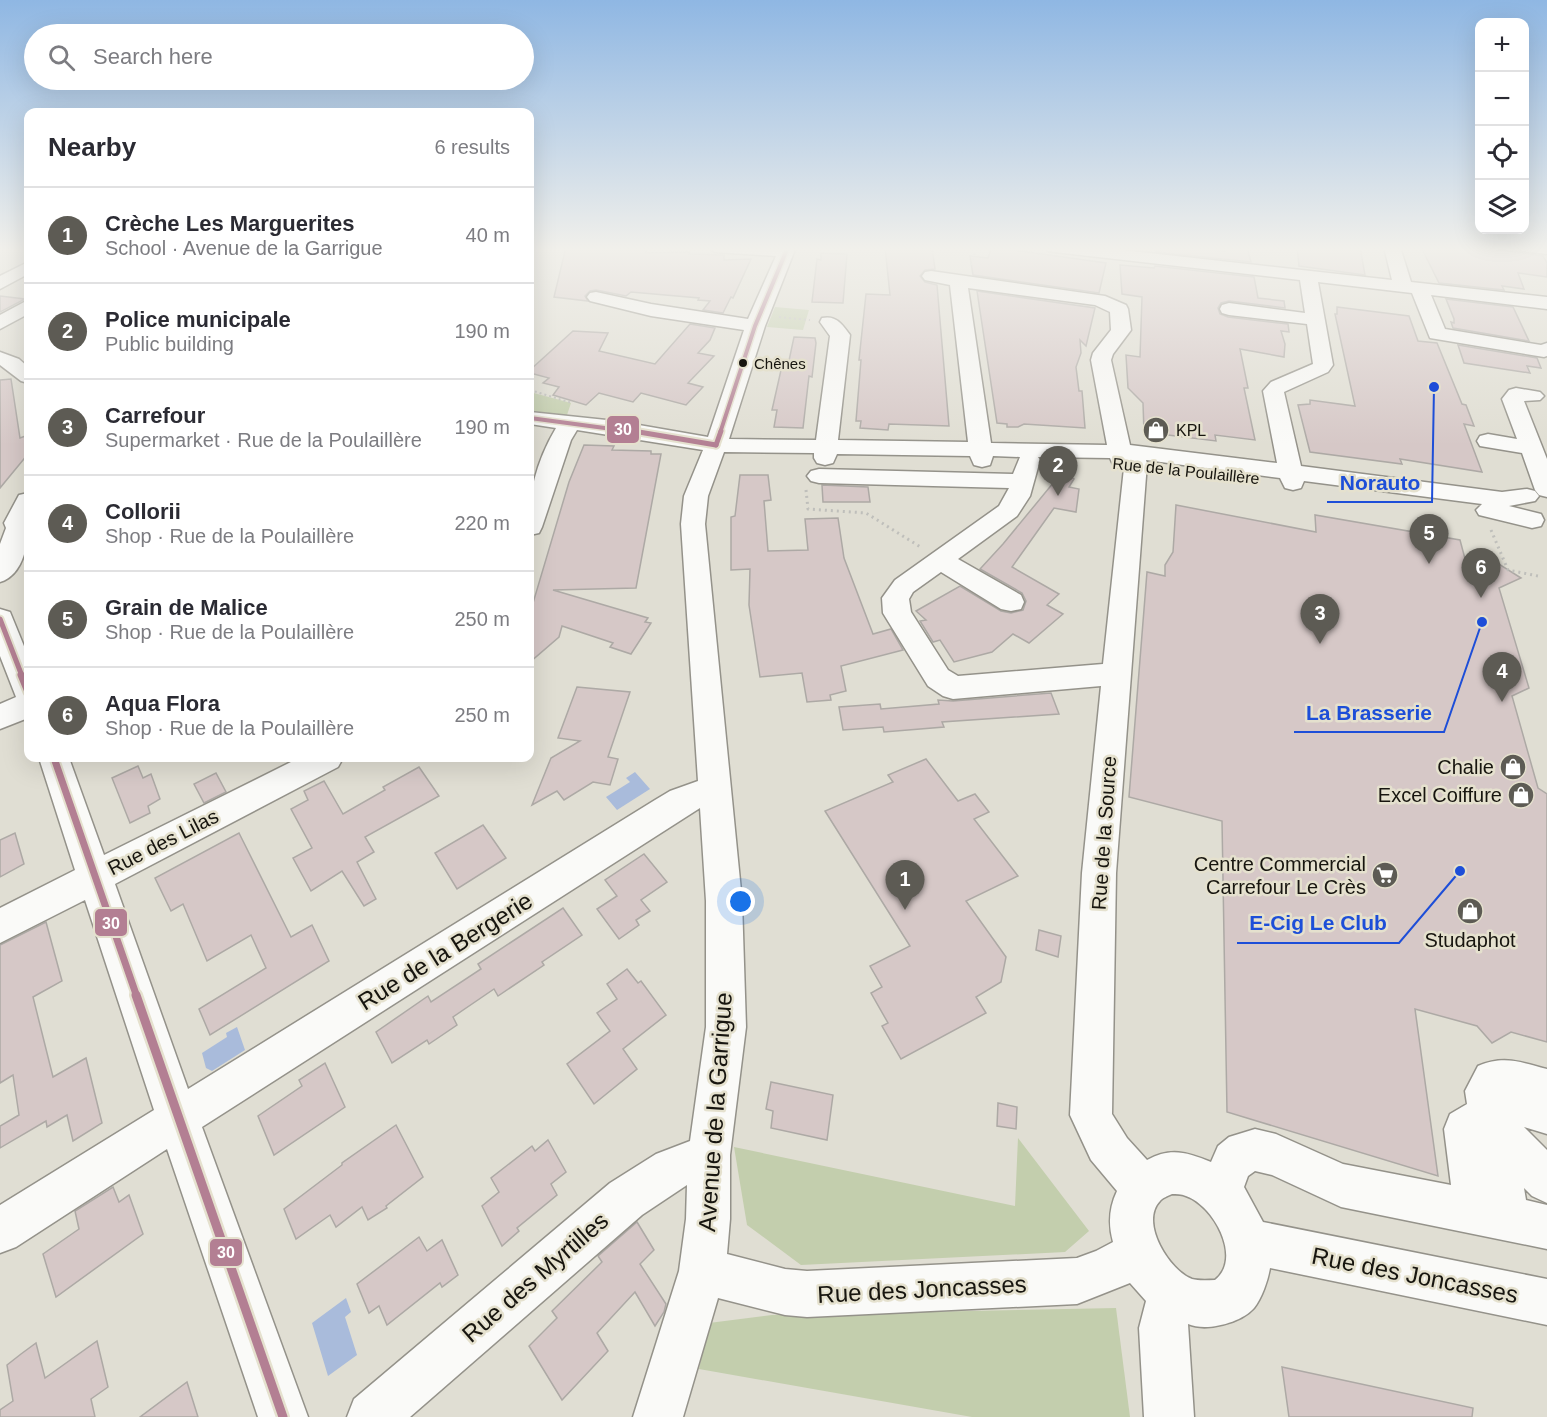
<!DOCTYPE html>
<meta charset="utf-8">
<style>
body{margin:0;font-family:Arial,sans-serif;background:#f7f7f7;color:#2b2b33}
.controls{position:absolute;right:18px;top:18px;display:grid;overflow:hidden;border-radius:12px;box-shadow:0 6px 24px #0002}
.controls button{width:54px;height:54px;display:grid;place-items:center;padding:0;border:0;border-bottom:2px solid #e1e1e2;background:#fff;color:#2b2b33;font:30px sans-serif}
.you{position:absolute;left:741px;top:902px;width:21px;height:21px;margin:-15px;border:4px solid #fff;border-radius:50%;background:#1a73e8;box-shadow:0 0 0 9px #1a73e833}
.badge{display:grid;place-items:center;width:39px;height:39px;border-radius:50%;background:#5d5b54;color:#fff;font-size:20px;font-weight:700}
.pin{position:absolute;translate:-50% -50px;filter:drop-shadow(0 2px 3px #0008)}
.pin::after{content:'';position:absolute;top:32px;width:21px;height:18px;background:inherit;clip-path:polygon(0 0,100% 0,50% 100%)}
.list{margin:0;padding:0;list-style:none}
h2{display:flex;justify-content:space-between;align-items:center;height:78px;margin:0;padding:0 24px;font-size:26px}
h2 small{font-size:20px;font-weight:400;color:#7c7c81}
.list li{display:grid;grid-template-columns:39px 1fr auto;gap:18px;align-items:center;box-sizing:border-box;height:96px;padding:0 24px;border-top:2px solid #e1e1e2}
.list b{display:block;font-size:22px;white-space:nowrap}
.list p{margin:0;font-size:20px;white-space:nowrap;color:#7c7c81}
.list em{font-size:20px;font-style:normal;color:#7c7c81}
.icon{flex:none;width:33px;height:33px;fill:none;stroke:currentColor;stroke-width:2;stroke-linecap:round;stroke-linejoin:round}
.map{position:relative;flex:none;width:1547px;height:1417px;overflow:hidden}
.search{position:absolute;background:#fff;box-shadow:0 6px 24px #0002;left:24px;top:24px;width:510px;height:66px;display:flex;align-items:center;gap:15px;box-sizing:border-box;padding:0 21px;border-radius:33px;color:#7c7c81;font-size:22px}
.panel{position:absolute;background:#fff;box-shadow:0 6px 24px #0002;left:24px;top:108px;width:510px;height:654px;border-radius:12px}
.map>svg:first-child{display:block}
</style>
<div class="map">
<svg width="1547" height="1417" viewBox="0 0 1547 1417">
<rect width="100%" height="100%" fill="#e0ded3"/>
<!-- green -->
<g fill="#c3cead">
<polygon points="775,307 809,310 803,330 767,327"/>
<polygon points="530,392 571,403 567,415 530,411"/>
<polygon points="1018,1138 1089,1231 1065,1252 801,1265 747,1225 734,1147 1015,1206"/>
<polygon points="1116,1308 1130,1417 972,1417 699,1369 709,1323 772,1315"/>
</g>
<!-- water -->
<g fill="#a9bbdb">
<polygon points="635,772 650,789 617,810 606,797 630,782 626,778"/>
<polygon points="237,1027 245,1050 212,1071 206,1068 202,1053 227,1037 226,1033"/>
<polygon points="346,1298 351,1312 345,1317 357,1355 328,1376 312,1323"/>
</g>
<!-- building -->
<g fill="#d6c8c7" stroke="#ada9a5" stroke-width="1.5">
<polygon points="566,247 646,247 646,253 689,252 689,254 724,255 724,260 751,259 733,298 731,297 723,313 703,310 710,301 698,300 699,298 631,292 626,296 596,290 590,291 585,296 588,301 554,297"/>
<polygon points="885,247 932,247 935,269 925,270 920,276 925,282 937,285 949,426 889,424 888,430 860,428 861,421 856,421 861,360 859,360 866,294 890,295"/>
<polygon points="992,247 1106,263 1099,293 973,275 970,256 988,258"/>
<polygon points="1156,247 1225,251 1225,247 1247,247 1251,262 1156,252"/>
<polygon points="1297,247 1360,247 1365,275 1299,266"/>
<polygon points="1421,247 1484,247 1543,256 1547,263 1547,277 1518,273 1524,289 1502,286 1504,290 1439,283"/>
<polygon points="821,253 847,254 843,303 812,302 817,259 821,260"/>
<polygon points="1120,265 1154,268 1155,266 1254,277 1258,298 1284,301 1285,308 1229,301 1221,303 1218,308 1220,314 1228,317 1288,324 1289,332 1281,331 1285,344 1284,357 1240,349 1248,388 1244,388 1255,440 1215,435 1216,441 1144,432 1143,403 1128,388 1126,355 1140,357 1142,297 1122,294"/>
<polygon points="977,291 1095,308 1086,346 1080,340 1081,353 1076,367 1079,391 1082,391 1085,428 1024,424 1018,427 1007,427 1007,424 997,423"/>
<polygon points="0,296 25,299 0,312"/>
<polygon points="1446,299 1513,307 1529,341 1453,328 1451,322 1454,323 1454,319"/>
<polygon points="1337,307 1409,316 1418,341 1437,343 1462,404 1466,405 1474,426 1464,424 1482,472 1400,459 1402,464 1310,452 1298,405 1310,404 1310,400 1355,406 1335,314 1337,314"/>
<polygon points="690,324 715,328 710,340 698,353 714,356 688,383 703,387 686,405 641,393 633,402 599,393 586,405 553,395 559,387 543,383 549,378 530,373 530,370 573,331 608,333 599,351 655,364"/>
<polygon points="794,337 815,338 816,343 812,377 809,376 803,428 774,427 777,410 772,410 781,370 787,370"/>
<polygon points="1458,345 1537,358 1541,368 1527,366 1530,373 1464,363"/>
<polygon points="11,379 20,438 28,435 28,454 0,488 0,380"/>
<polygon points="584,445 614,446 612,450 651,451 651,454 661,454 636,588 553,590 648,618 645,622 651,623 631,654 610,647 613,643 562,626 559,637 530,662 530,613 569,482"/>
<polygon points="1063,471 1074,479 1069,487 1079,489 1076,512 1054,508 1012,567 1059,594 1047,605 1063,614 1029,643 1013,634 992,652 954,662 940,640 933,642 920,621 926,620 916,611 960,586 1001,611 1011,613 1023,610 1026,601 1022,593 980,569 1003,544"/>
<polygon points="740,475 768,475 771,500 764,501 768,551 808,550 805,519 838,518 844,558 873,634 891,629 903,650 841,666 846,691 830,695 831,700 807,702 802,673 760,677 749,605 750,569 731,570 731,517 735,516"/>
<polygon points="822,485 868,487 870,502 823,502"/>
<polygon points="1176,505 1316,532 1315,515 1460,540 1468,570 1491,559 1521,578 1499,588 1529,688 1512,696 1538,788 1547,794 1547,1042 1511,1032 1492,1043 1477,1026 1415,1009 1438,1176 1227,1112 1222,821 1129,797 1147,572 1165,576 1165,565 1173,552"/>
<polygon points="577,687 630,692 608,757 618,759 610,785 593,782 564,800 557,791 532,805 551,758 580,741 558,738"/>
<polygon points="1051,693 1059,714 942,722 944,727 884,732 883,727 843,730 839,707 880,704 881,709 939,704 938,700 953,701"/>
<polygon points="926,759 958,801 975,794 989,812 974,819 1018,876 966,901 1006,957 1001,982 976,997 986,1013 901,1059 882,1026 888,1023 871,993 882,987 870,966 910,946 825,811 893,782 888,775"/>
<polygon points="138,766 143,778 151,774 160,799 148,806 150,813 130,823 112,778"/>
<polygon points="419,767 439,796 365,837 374,852 357,862 376,899 364,906 342,871 311,891 293,858 312,848 291,809 308,800 304,791 324,781 343,814 385,790 383,787"/>
<polygon points="216,773 226,792 204,803 194,784"/>
<polygon points="483,825 506,858 457,889 435,853"/>
<polygon points="15,833 24,864 0,877 0,840"/>
<polygon points="239,833 291,937 312,925 329,961 210,1035 199,1009 266,968 251,935 207,961 183,904 171,911 155,878"/>
<polygon points="644,854 667,882 641,900 650,911 636,920 639,925 619,939 597,909 617,896 605,880"/>
<polygon points="563,908 582,935 542,962 544,965 498,996 494,989 453,1017 457,1025 429,1044 427,1040 392,1063 376,1032 428,996 431,1002 481,969 478,964"/>
<polygon points="46,922 62,981 33,997 53,1077 86,1058 102,1123 73,1141 67,1115 47,1127 46,1121 0,1148 0,1126 19,1115 13,1075 0,1083 0,945"/>
<polygon points="1039,930 1061,936 1058,957 1036,950"/>
<polygon points="627,969 638,983 641,981 666,1015 623,1049 637,1069 594,1104 567,1064 610,1031 597,1013 617,999 607,984"/>
<polygon points="325,1063 345,1107 274,1155 258,1116 302,1086 299,1080"/>
<polygon points="771,1082 833,1095 827,1140 771,1128 773,1111 766,1109"/>
<polygon points="998,1103 1017,1107 1016,1129 997,1126"/>
<polygon points="396,1125 423,1177 386,1206 387,1208 368,1220 362,1207 336,1227 330,1215 296,1239 284,1209 342,1165 342,1163"/>
<polygon points="548,1140 566,1172 551,1184 557,1195 517,1228 519,1231 502,1246 482,1206 499,1192 491,1178 532,1146 535,1151"/>
<polygon points="113,1187 119,1202 129,1195 143,1234 56,1297 43,1254 79,1229 75,1211"/>
<polygon points="637,1222 654,1250 640,1264 666,1304 664,1312 655,1326 635,1292 597,1333 608,1351 562,1400 529,1346 557,1318 552,1311 602,1262 598,1256"/>
<polygon points="419,1237 427,1251 442,1240 458,1275 442,1287 440,1283 387,1325 379,1306 369,1313 357,1284"/>
<polygon points="97,1341 108,1387 91,1399 95,1417 0,1417 0,1410 13,1401 7,1365 21,1354 36,1343 45,1378"/>
<polygon points="1282,1367 1473,1408 1472,1417 1289,1417"/>
<polygon points="187,1382 198,1417 140,1417"/>
</g>
<g fill="none" stroke-linecap="round" stroke-linejoin="round">
<defs>
<g id="minor">
<path d="M 707,247 L 796,247 L 765,326 L 729,439 L 816,440 L 830,336 L 820,322 L 822,318 C 836,315 842,324 850,335 L 838,440 L 968,442 L 950,285 L 925,280 L 922,276 L 925,272 L 931,271 L 1105,296 L 1126,305 L 1128,309 L 1131,330 L 1113,354 L 1111,360 L 1130,445 L 1277,463 L 1263,391 L 1271,382 L 1313,364 L 1307,324 L 1229,315 L 1222,313 L 1220,309 L 1222,305 L 1229,303 L 1305,313 L 1300,280 L 1054,252 L 1048,251 L 1046,247 L 1095,247 L 1392,280 L 1384,247 L 1400,247 L 1411,282 L 1547,297 L 1547,309 L 1431,295 L 1445,329 L 1541,345 L 1547,343 L 1547,356 L 1544,357 L 1430,338 L 1412,293 L 1318,282 L 1333,365 L 1328,372 L 1284,392 L 1301,466 L 1502,492 L 1527,489 L 1535,491 L 1539,496 L 1535,501 L 1509,506 L 1541,514 L 1544,520 L 1541,526 L 1532,528 L 1479,515 L 1476,510 L 1482,504 L 1304,481 L 1301,488 L 1293,490 L 1285,488 L 1280,478 L 1146,460 L 1147,463 L 1116,873 L 1112,1114 L 1127,1138 L 1147,1160 C 1170,1147 1187,1152 1211,1162 L 1218,1146 L 1229,1137 L 1255,1129 L 1276,1134 L 1343,1164 L 1451,1185 L 1444,1129 L 1450,1114 L 1467,1104 L 1465,1091 L 1478,1066 C 1504,1055 1520,1062 1547,1069 L 1547,1134 L 1524,1127 L 1547,1150 L 1547,1203 L 1532,1196 L 1524,1188 L 1526,1200 L 1547,1205 L 1547,1249 L 1341,1207 L 1272,1175 L 1255,1171 L 1248,1176 L 1244,1187 L 1263,1222 L 1547,1279 L 1547,1325 L 1270,1268 C 1268,1280 1262,1298 1254,1308 C 1241,1323 1206,1332 1188,1324 L 1194,1417 L 1144,1417 L 1139,1328 L 1146,1301 L 1130,1283 L 1077,1304 L 807,1317 L 785,1315 L 718,1298 L 683,1417 L 633,1417 L 679,1271 L 686,1219 L 687,1185 L 642,1215 L 410,1417 L 347,1417 L 354,1399 L 610,1183 L 656,1154 L 690,1141 L 706,1027 L 706,901 L 700,808 L 202,1127 L 308,1417 L 258,1417 L 167,1149 L 16,1247 L 0,1253 L 0,1205 L 154,1110 L 85,900 L 0,943 L 0,908 L 75,870 L 39,758 L 69,758 L 104,855 L 299,758 L 343,758 L 338,767 L 115,884 L 188,1089 L 655,800 L 670,791 L 698,781 L 681,524 L 684,496 L 703,450 L 577,430 L 571,440 L 542,527 L 539,533 L 530,535 C 526,498 537,460 556,428 L 530,424 L 530,412 L 616,421 L 708,437 L 744,330 L 651,316 L 590,301 L 587,297 L 590,293 L 596,292 L 651,304 L 748,319 L 776,256 L 715,252 ZM 968,288 L 1095,305 L 1110,312 L 1111,330 L 1093,353 L 1091,360 L 1107,445 L 991,443 ZM 724,452 L 814,453 L 814,458 L 817,463 L 825,465 L 833,463 L 837,454 L 970,456 L 974,465 L 982,467 L 990,465 L 993,456 L 1020,457 L 1013,474 L 819,469 L 811,471 L 807,476 L 811,481 L 819,483 L 1009,488 L 999,506 L 895,580 L 882,598 L 883,613 L 928,686 L 943,696 L 953,699 L 1101,686 L 1082,873 L 1070,1115 L 1091,1160 L 1117,1191 C 1109,1208 1108,1224 1113,1242 L 1096,1251 L 1077,1258 L 807,1271 L 785,1269 L 727,1254 L 730,1219 L 730,1155 L 746,1027 L 742,901 L 705,524 L 708,496 ZM 1038,457 L 1110,458 L 1114,467 L 1124,468 L 1103,664 L 958,676 L 948,670 L 911,612 L 909,599 L 913,592 L 941,572 L 1001,609 L 1011,611 L 1021,609 L 1024,602 L 1021,595 L 958,559 L 1017,516 L 1030,496 L 1040,460 ZM 1172,1194 C 1176,1194 1181,1194 1186,1196 C 1213,1205 1243,1258 1215,1280 C 1208,1280 1199,1281 1192,1279 C 1170,1271 1139,1223 1160,1201 C 1162,1198 1168,1196 1172,1194 Z"/>
<polygon points="1519,247 1547,247 1547,254 1521,251"/>
<polygon points="28,262 28,274 0,289 0,276"/>
<polygon points="28,300 28,314 0,329 0,315"/>
<polygon points="0,352 19,359 28,367 28,383 21,381 0,365"/>
<polygon points="1516,388 1540,392 1544,396 1540,400 1524,401 1547,459 1547,497 1539,495 1535,490 1522,453 1480,446 1477,441 1480,436 1488,434 1517,439 1502,399 1509,390"/>
<path d="M 28,493 C 31,519 31,573 0,582 L 0,544 L 6,528 L 4,523 L 19,495 Z"/>
<polygon points="0,609 10,612 28,656 28,718 0,729 0,704 16,697 0,656"/>
</g>
</defs>
<!-- minor casing -->
<use href="#minor" stroke="#94928a" stroke-width="3"/>
<!-- path-far1 -->
<g stroke="#bfbfbb" stroke-width="2" stroke-dasharray="2 3" stroke-linecap="butt">
<polyline points="971,265 977,247"/>
<polyline points="779,317 810,320"/>
<polyline points="530,390 572,403"/>
</g>
<!-- path -->
<g stroke="#bfbfbb" stroke-width="3" stroke-dasharray="2 4" stroke-linecap="butt">
<polyline points="806,490 808,509 866,513 922,548"/>
<polyline points="1491,530 1508,570 1538,576"/>
</g>
<!-- minor -->
<use href="#minor" fill="#fafaf8" fill-rule="evenodd"/>
<defs>
<g id="bus-1-far3">
<polyline points="530,418 642,433"/>
<polyline points="720,433 755,326 788,247"/>
</g>
<g id="bus-1-far2">
<polyline points="633,431 716,445"/>
<polyline points="716,445 721,431"/>
<polyline points="0,619 22,676"/>
</g>
<g id="bus-1-far1">
<polyline points="21,675 28,692"/>
<polyline points="54,758 137,997"/>
</g>
<polyline id="bus-1" points="136,995 283,1417"/>
</defs>
<!-- bus-1-far3 casing -->
<use href="#bus-1-far3" stroke="#e5e1ce" stroke-width="7"/>
<!-- bus-1-far2 casing -->
<use href="#bus-1-far2" stroke="#e5e1ce" stroke-width="9"/>
<!-- bus-1-far1 casing -->
<use href="#bus-1-far1" stroke="#e5e1ce" stroke-width="11"/>
<!-- bus-1 casing -->
<use href="#bus-1" stroke="#e5e1ce" stroke-width="14"/>
<!-- bus-1-far3 -->
<use href="#bus-1-far3" stroke="#b37f93" stroke-width="4"/>
<!-- bus-1-far2 -->
<use href="#bus-1-far2" stroke="#b37f93" stroke-width="5"/>
<!-- bus-1-far1 -->
<use href="#bus-1-far1" stroke="#b37f93" stroke-width="7"/>
<!-- bus-1 -->
<use href="#bus-1" stroke="#b37f93" stroke-width="9"/>
</g>
<!-- sky -->
<linearGradient id="sky" x2="0" y2="1"><stop stop-color="#8fb7e3"/><stop offset="0.56" stop-color="#f1f0eb"/><stop offset="1" stop-color="#f1f0eb" stop-opacity="0"/></linearGradient>
<rect width="1547" height="445" fill="url(#sky)"/>
<!-- icons -->
<defs>
<symbol id="shop-disc" viewBox="-11 -11 22 22"><circle r="9.5" fill="#5d5b54" stroke="#e5e1ce"/><path d="M-5-2.5h2.3a2.7 3.5 0 0 1 5.4 0H5L5.5 6h-11ZM-1.5-2.5h3a1.5 2.3 0 0 0-3 0Z" fill="#fff"/></symbol>
<symbol id="supermarket-disc" viewBox="-11 -11 22 22"><circle r="9.5" fill="#5d5b54" stroke="#e5e1ce"/><path d="M-6-5.5h2.5l.6 2H6L4.5 2H-2.5L-4.4-4H-6ZM-1.5 3.2a1.3 1.3 0 1 0 .1 0ZM3 3.2a1.3 1.3 0 1 0 .1 0Z" fill="#fff"/></symbol>
</defs>
<g fill-rule="evenodd">
<use href="#shop-disc" x="1141" y="415" width="30" height="30"/>
<use href="#shop-disc" x="1498" y="752" width="30" height="30"/>
<use href="#shop-disc" x="1506" y="780" width="30" height="30"/>
<use href="#supermarket-disc" x="1370" y="860" width="30" height="30"/>
<use href="#shop-disc" x="1455" y="896" width="30" height="30"/>
</g>
<!-- markers -->
<circle fill="#17150f" stroke="#e5e1ce" stroke-width="2" cx="743" cy="363" r="5"/>
<g text-anchor="middle" dominant-baseline="central" stroke-width="5" stroke-linejoin="round" paint-order="stroke">
<!-- far-bus labels -->
<g font-size="15" fill="#17150f" stroke="#e5e1ce" text-anchor="start">
<text x="754" y="363">Chênes</text>
</g>
<!-- far-poi labels -->
<g font-size="16" fill="#17150f" stroke="#e5e1ce" text-anchor="start">
<text x="1176" y="430">KPL</text>
</g>
<!-- far-street labels -->
<g font-size="16" fill="#17150f" stroke="#e5e1ce">
<text transform="translate(1186 471) rotate(6)">Rue de la Poulaillère</text>
</g>
<!-- poi labels -->
<g font-size="20" fill="#17150f" stroke="#e5e1ce" text-anchor="end">
<text x="1494" y="767">Chalie</text>
<text x="1502" y="795">Excel Coiffure</text>
<text x="1366" y="864">Centre Commercial<tspan x="1366" dy="23">Carrefour Le Crès</tspan></text>
<text x="1470" y="940" text-anchor="middle">Studaphot</text>
</g>
<!-- street labels -->
<g font-size="20" fill="#17150f" stroke="#e5e1ce">
<text transform="translate(1104 833) rotate(-86)">Rue de la Source</text>
<text transform="translate(163 842) rotate(-27)">Rue des Lilas</text>
</g>
<!-- near-street labels -->
<g font-size="24" fill="#17150f" stroke="#e5e1ce">
<text transform="translate(445 951) rotate(-32)">Rue de la Bergerie</text>
<text transform="translate(715 1112) rotate(-86)">Avenue de la Garrigue</text>
<text transform="translate(1415 1275) rotate(11)">Rue des Joncasses</text>
<text transform="translate(535 1277) rotate(-41)">Rue des Myrtilles</text>
<text transform="translate(922 1289) rotate(-3)">Rue des Joncasses</text>
</g>
</g>
<!-- callouts -->
<path fill="none" stroke="#1d4ed8" stroke-width="2" d="M1434 387L1432 502H1327M1482 622L1444 732H1294M1460 871L1399 943H1237"/>
<g fill="#1d4ed8" stroke="#e5e1ce" stroke-width="2">
<circle cx="1434" cy="387" r="6"/>
<circle cx="1482" cy="622" r="6"/>
<circle cx="1460" cy="871" r="6"/>
</g>
<g font-size="21" text-anchor="middle" font-weight="bold" fill="#1d4ed8" stroke="#e5e1ce" stroke-width="5" stroke-linejoin="round" paint-order="stroke">
<text x="1380" y="490">Norauto</text>
<text x="1369" y="720">La Brasserie</text>
<text x="1318" y="930">E-Cig Le Club</text>
</g>
<g stroke="#e5e1ce" stroke-width="2">
<rect x="606" y="415" width="34" height="29" rx="6" fill="#b37f93"/>
<rect x="94" y="908" width="34" height="29" rx="6" fill="#b37f93"/>
<rect x="209" y="1238" width="34" height="29" rx="6" fill="#b37f93"/>
</g>
<g font-size="16" text-anchor="middle" font-weight="bold" fill="#fff">
<text x="623" y="435">30</text>
<text x="111" y="929">30</text>
<text x="226" y="1258">30</text>
</g>
</svg>
<div class="controls">
<button>+</button>
<button>−</button>
<button><svg class="icon" aria-label="locate" viewBox="0 0 24 24"><circle cx="12" cy="12" r="6"/><path d="M12 2v4M12 18v4M2 12h4M18 12h4"/></svg></button>
<button><svg class="icon" aria-label="layers" viewBox="0 0 24 24"><path d="M12 4l9 5-9 5-9-5zM3 14l9 5 9-5"/></svg></button>
</div>
<div class="you"></div>
<div class="pin badge" style="left:905px;top:910px">1</div>
<div class="pin badge" style="left:1058px;top:496px">2</div>
<div class="pin badge" style="left:1320px;top:644px">3</div>
<div class="pin badge" style="left:1502px;top:702px">4</div>
<div class="pin badge" style="left:1429px;top:564px">5</div>
<div class="pin badge" style="left:1481px;top:598px">6</div>
<div class="search"><svg class="icon" aria-label="search" viewBox="0 0 24 24"><circle cx="10" cy="10" r="6"/><path d="M15 15l6 6"/></svg>Search here</div>
<section class="panel">
<h2>Nearby<small>6 results</small></h2>
<ul class="list">
<li><span class="badge">1</span><div><b>Crèche Les Marguerites</b><p>School · Avenue de la Garrigue</p></div><em>40 m</em></li>
<li><span class="badge">2</span><div><b>Police municipale</b><p>Public building</p></div><em>190 m</em></li>
<li><span class="badge">3</span><div><b>Carrefour</b><p>Supermarket · Rue de la Poulaillère</p></div><em>190 m</em></li>
<li><span class="badge">4</span><div><b>Collorii</b><p>Shop · Rue de la Poulaillère</p></div><em>220 m</em></li>
<li><span class="badge">5</span><div><b>Grain de Malice</b><p>Shop · Rue de la Poulaillère</p></div><em>250 m</em></li>
<li><span class="badge">6</span><div><b>Aqua Flora</b><p>Shop · Rue de la Poulaillère</p></div><em>250 m</em></li>
</ul>
</section>
</div>
